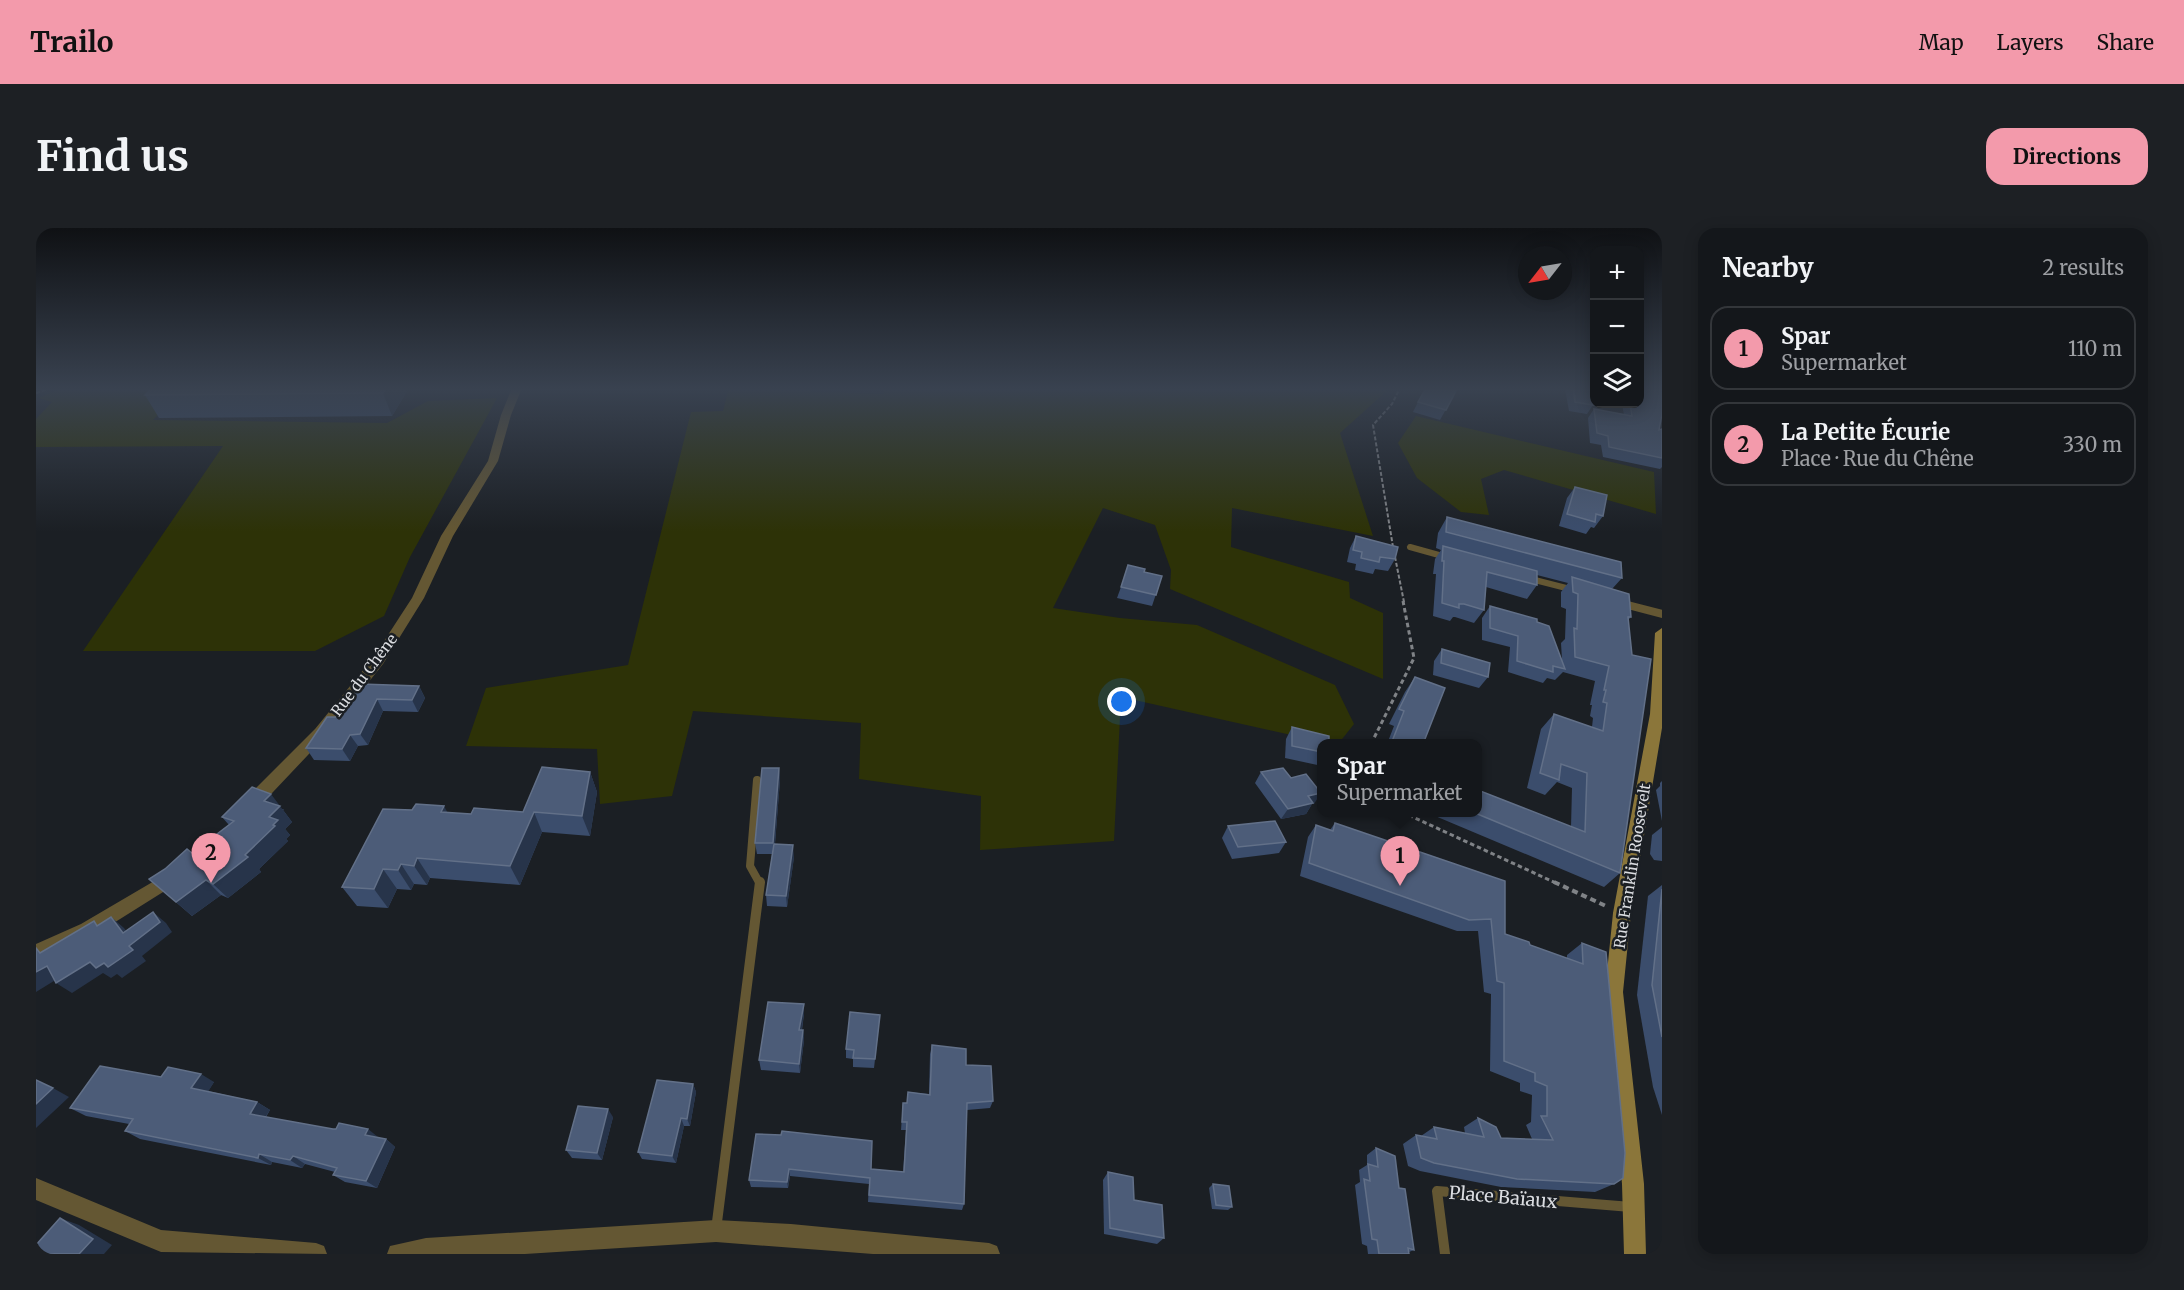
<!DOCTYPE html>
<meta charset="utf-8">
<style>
body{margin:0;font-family:Merriweather,serif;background:#1d2024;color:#f1f3f6}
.controls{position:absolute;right:18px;top:18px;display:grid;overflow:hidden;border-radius:12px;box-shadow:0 3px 15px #0003}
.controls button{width:54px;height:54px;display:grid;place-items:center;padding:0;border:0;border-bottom:2px solid #33363a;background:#14171b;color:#f1f3f6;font:30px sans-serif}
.compass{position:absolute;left:1482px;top:18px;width:54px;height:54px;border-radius:50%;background:#14171b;box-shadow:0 3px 15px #0003;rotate:239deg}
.you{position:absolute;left:1086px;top:474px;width:21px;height:21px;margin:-15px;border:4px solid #fff;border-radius:50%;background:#1a73e8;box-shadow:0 0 0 9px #1a73e833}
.badge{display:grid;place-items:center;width:39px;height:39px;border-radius:50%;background:#f39aab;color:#111;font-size:20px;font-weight:700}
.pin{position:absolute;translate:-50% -50px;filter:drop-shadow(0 2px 3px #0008)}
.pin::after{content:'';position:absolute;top:32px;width:21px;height:18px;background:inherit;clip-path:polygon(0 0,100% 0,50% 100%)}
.popup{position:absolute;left:1281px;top:511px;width:165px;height:78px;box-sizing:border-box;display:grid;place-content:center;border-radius:12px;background:#14171b;filter:drop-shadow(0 2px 4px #0005);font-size:20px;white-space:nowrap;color:#9d9fa3}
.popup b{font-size:22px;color:#f1f3f6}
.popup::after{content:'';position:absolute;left:50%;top:100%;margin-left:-12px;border:12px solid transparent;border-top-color:#14171b}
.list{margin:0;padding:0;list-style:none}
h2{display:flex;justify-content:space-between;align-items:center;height:78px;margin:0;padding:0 24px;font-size:26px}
h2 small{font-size:20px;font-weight:400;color:#9d9fa3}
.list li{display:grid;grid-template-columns:39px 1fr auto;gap:18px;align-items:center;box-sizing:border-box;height:84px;margin:0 12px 12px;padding:0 12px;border:2px solid #33363a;border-radius:18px}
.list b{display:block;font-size:22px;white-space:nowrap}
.list p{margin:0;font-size:20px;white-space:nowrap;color:#9d9fa3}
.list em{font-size:20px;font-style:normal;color:#9d9fa3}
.icon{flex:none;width:33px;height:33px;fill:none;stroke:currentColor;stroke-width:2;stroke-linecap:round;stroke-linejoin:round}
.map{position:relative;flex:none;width:1626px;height:1026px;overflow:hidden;border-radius:18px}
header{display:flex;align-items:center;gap:36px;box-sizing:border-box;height:84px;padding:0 30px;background:#f39aab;color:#111}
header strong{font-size:28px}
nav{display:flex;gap:33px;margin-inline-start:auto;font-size:21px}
.intro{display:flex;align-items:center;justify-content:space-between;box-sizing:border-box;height:144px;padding:0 36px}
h1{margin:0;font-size:42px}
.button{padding:15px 27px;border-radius:18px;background:#f39aab;color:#111;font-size:21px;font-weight:700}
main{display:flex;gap:36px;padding:0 36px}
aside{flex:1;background:#14171b;border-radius:18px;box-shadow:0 3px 15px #0003}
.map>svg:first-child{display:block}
</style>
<header>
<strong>Trailo</strong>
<nav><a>Map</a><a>Layers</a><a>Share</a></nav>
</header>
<div class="intro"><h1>Find us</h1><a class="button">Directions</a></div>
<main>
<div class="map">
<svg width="1626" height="1026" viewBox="0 0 1626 1026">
<rect width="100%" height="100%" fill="#1b1f24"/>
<!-- green -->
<g fill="#2d3207">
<polygon points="26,160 146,160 117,192 351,195 392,173 461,170 374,329 348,388 279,423 47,423 187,218 0,219 0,191 16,174 3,170"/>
<polygon points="693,160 773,160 775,164 847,166 848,160 1354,160 1304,205 1337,308 1196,280 1195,319 1313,354 1314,370 1347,385 1347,451 1134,361 1135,342 1119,297 1067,280 1017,380 1084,390 1161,397 1299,457 1318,496 1303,515 1291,515 1085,469 1078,613 944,622 945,568 823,551 825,495 657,483 636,568 564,576 561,521 430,518 450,460 592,437 655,184 687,183"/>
<polygon points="1380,188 1618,244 1620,286 1468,242 1445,251 1453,287 1425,284 1381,250 1362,215"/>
</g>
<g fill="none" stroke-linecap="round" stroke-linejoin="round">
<!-- path-far2 -->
<g stroke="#808387" stroke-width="2" stroke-dasharray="4 2" stroke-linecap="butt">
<polyline points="0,165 15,160"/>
<polyline points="1357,319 1337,197 1356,176 1364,160"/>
<polyline points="1359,329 1368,374"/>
</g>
<!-- path-far1 -->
<g stroke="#808387" stroke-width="3" stroke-dasharray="4.5 3" stroke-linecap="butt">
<polyline points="1335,516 1378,430 1367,373"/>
<polyline points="1366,584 1522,656"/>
</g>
<!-- path -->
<polyline stroke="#808387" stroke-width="4" stroke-dasharray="6 4" stroke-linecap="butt" points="1518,654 1570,678"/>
<!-- service-far2 -->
<g stroke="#645733" stroke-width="6">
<polyline points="1374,319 1410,329"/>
<polyline points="1491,350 1538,362"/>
</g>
<!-- service-far1 -->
<g stroke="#645733" stroke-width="8">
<polyline points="1584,375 1626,386"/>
<polyline points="721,552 714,638 724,656"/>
</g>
<!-- service -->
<g stroke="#645733" stroke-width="10">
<polyline points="680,1002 724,654"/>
<polyline points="1409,1026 1401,963 1595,979"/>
</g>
<!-- minor -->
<g fill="#645733" fill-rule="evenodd">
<polygon points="476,160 486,160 475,187 462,233 417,308 388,370 347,436 289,509 220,582 214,583 208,582 206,577 208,572 279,501 337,430 376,370 405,308 452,233 465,187"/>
<polygon points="137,642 143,644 145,649 143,654 57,708 0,733 0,716 45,696"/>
<polygon points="0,950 125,1002 280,1015 288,1018 291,1026 125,1024 0,972"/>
<polygon points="680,992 755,996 953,1015 961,1018 964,1026 837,1026 680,1014 489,1026 351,1026 354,1018 390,1010"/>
</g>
<!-- secondary -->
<polygon fill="#8b763a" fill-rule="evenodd" points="1626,400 1626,500 1595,685 1587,764 1608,956 1610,1026 1588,1026 1586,956 1569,764 1577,685 1614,486 1619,405"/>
</g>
<!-- wall -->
<g fill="#3b4d6c">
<polygon points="116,160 373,160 356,188 123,190 109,167"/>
<polygon points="1525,160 1558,160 1558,162 1554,161 1557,177 1551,186 1533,183 1529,161"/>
<polygon points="1420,163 1404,192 1377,184 1382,174"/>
<polygon points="1586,176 1604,176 1623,202 1626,201 1626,239 1624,241 1567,229 1565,217 1554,215 1552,190 1558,181 1588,187"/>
<polygon points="1539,259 1567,288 1558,300 1555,299 1550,306 1523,298 1531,270"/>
<polygon points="1411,289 1586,350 1576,361 1595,389 1592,392 1584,645 1568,659 1392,585 1442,585 1535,599 1536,560 1521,554 1509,567 1491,560 1505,501 1518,486 1556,499 1557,490 1554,488 1556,477 1554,477 1559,453 1527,444 1519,452 1511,450 1507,455 1472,444 1474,419 1446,412 1446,390 1454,378 1501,394 1526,432 1525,415 1529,411 1530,381 1525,379 1525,364 1532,355 1501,347 1501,357 1491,371 1450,359 1448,382 1438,395 1419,389 1417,389 1414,393 1397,388 1400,346 1397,346 1399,331 1405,322 1400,320 1402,305"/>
<polygon points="1320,308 1359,331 1352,343 1339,341 1337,346 1319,342 1320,336 1311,334 1314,320"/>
<polygon points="1108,344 1126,348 1116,378 1081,370 1085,359"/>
<polygon points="1406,421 1452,449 1443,460 1397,447 1398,433"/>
<polygon points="1379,449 1387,516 1351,516 1358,498 1353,496 1369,464"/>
<polygon points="324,456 383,458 389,470 382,484 347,483 332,517 322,518 314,533 278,532 270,520 305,489"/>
<polygon points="1256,499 1286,516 1286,538 1249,530 1250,511"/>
<polygon points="743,540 744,552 739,616 758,629 751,679 731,678 730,667 736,626 721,626 719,615"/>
<polygon points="554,544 561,564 554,608 506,604 484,657 394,650 391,657 378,656 375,662 361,661 352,680 321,678 306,659 411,585 435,586 487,584"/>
<polygon points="1225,544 1255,550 1278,576 1276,576 1270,586 1245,591 1219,555"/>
<polygon points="1626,553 1626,593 1620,562 1624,558 1624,555"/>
<polygon points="248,581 247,582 256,594 249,601 254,607 250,611 252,613 223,641 225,644 192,670 185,667 156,688 113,651 156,625 193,597 186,589"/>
<polygon points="1299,595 1469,653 1469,706 1494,717 1531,730 1531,727 1546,715 1578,956 1559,964 1465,959 1384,943 1372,938 1367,916 1380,907 1385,908 1398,899 1429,905 1428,899 1442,890 1465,910 1496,911 1490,897 1495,894 1496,867 1484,863 1484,855 1454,843 1455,766 1448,764 1442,703 1421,703 1264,648 1272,609 1280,597 1294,602"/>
<polygon points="1192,598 1250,614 1243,625 1196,631 1186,610"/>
<polygon points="1626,599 1626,633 1618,632 1614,626 1616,607"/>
<polygon points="1626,657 1626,887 1617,859 1601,767 1612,668"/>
<polygon points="768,776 768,786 766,802 767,802 768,812 764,845 725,842 723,832"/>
<polygon points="843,797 838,840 817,839 817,831 810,830 810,821"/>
<polygon points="896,817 930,837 957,873 954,880 931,882 928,976 926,982 832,974 833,956 754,948 752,960 715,959 713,952 720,906 835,941 867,944 870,902 865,902 867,875 871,875 872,864 893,866 894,826"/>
<polygon points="125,849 178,854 172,863 221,874 234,882 230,889 350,911 359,919 341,960 309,954 297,947 299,944 269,936 266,940 236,934 235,937 104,911 89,903 93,896 50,888 34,880"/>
<polygon points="657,856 660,864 654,898 648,898 640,935 606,931 602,924"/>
<polygon points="577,889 566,932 536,930 530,922"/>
<polygon points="1340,920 1363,960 1378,1022 1373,1024 1373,1026 1332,1026 1331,1018 1326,1016 1319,957 1324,954 1323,942 1331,937 1331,927"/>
<polygon points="1072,944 1098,972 1128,1010 1121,1016 1068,1006 1067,952"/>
<polygon points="1177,956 1196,979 1192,982 1176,981 1173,960"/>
</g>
<!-- shaded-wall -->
<g fill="#27344a">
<polygon points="350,160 373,160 356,188 347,165"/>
<polygon points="383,458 389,470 382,484 376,472"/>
<polygon points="341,471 347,483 332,517 324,506"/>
<polygon points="314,507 322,518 314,533 306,521"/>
<polygon points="743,540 744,552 738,626 737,615"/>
<polygon points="554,544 561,564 554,608 546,588"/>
<polygon points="1285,565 1278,576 1276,576 1270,586 1245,591 1252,581 1272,568"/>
<polygon points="235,566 256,594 249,601 254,607 250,611 252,613 223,641 225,644 192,670 177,656 233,589 228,573"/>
<polygon points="408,578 419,598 405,584"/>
<polygon points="498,584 506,604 484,657 474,638"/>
<polygon points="757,617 758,629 751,679 750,668"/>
<polygon points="381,630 394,650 391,657 378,638"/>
<polygon points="365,636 378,656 375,662 362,642"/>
<polygon points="347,641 361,661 352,680 338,661"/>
<polygon points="170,652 185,667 156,688 140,674"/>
<polygon points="117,684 130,695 136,704 106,728 110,733 86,750 81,746 75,750 67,745 36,765 20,755 54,734 93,718 87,705 75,689 88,700 98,714"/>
<polygon points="11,738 26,748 0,764 0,744"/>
<polygon points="768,776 768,786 764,812 763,802"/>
<polygon points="767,802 768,812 764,845 763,836"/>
<polygon points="165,846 178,854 169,869 155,860"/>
<polygon points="657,856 660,864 654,898 651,891"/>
<polygon points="17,860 33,869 0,900 0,876"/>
<polygon points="221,874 234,882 226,894 214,886"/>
<polygon points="572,881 577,889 566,932 561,925"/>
<polygon points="645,890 648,898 640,935 636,928"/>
<polygon points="332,901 342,909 329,907"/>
<polygon points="350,911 359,919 341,960 330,953"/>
<polygon points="223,926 236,934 235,937 222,930"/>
<polygon points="257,928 269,936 266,940 254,932"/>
<polygon points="753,941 754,948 752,960 751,954"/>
<polygon points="24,990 43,997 76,1017 68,1026 43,1026"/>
</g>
<!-- building -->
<g fill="#4c5c78" stroke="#627088" stroke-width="1.5">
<polygon points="116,160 350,160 347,165 109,167"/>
<polygon points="1390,160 1404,160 1420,163 1410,182 1382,174"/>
<polygon points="1537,160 1554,160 1557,177 1539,174"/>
<polygon points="1604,160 1626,160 1626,186 1623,202 1626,201 1626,230 1573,219 1572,208 1561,205 1558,181 1596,188 1594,176 1604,176"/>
<polygon points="1539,259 1571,267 1567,288 1560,286 1559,294 1531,286"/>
<polygon points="1411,289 1585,334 1586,350 1410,304"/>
<polygon points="1320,308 1362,319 1359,331 1344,329 1343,334 1325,330 1326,324 1317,322"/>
<polygon points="1407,318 1501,343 1501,357 1451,344 1448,382 1428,376 1423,376 1423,380 1406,375 1408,333 1406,333"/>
<polygon points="1092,337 1109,341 1108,344 1126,348 1120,367 1085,359"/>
<polygon points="1536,349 1593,366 1595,389 1592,389 1596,427 1615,431 1584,645 1439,585 1442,585 1442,562 1549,604 1551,545 1525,536 1523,552 1504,545 1518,486 1567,503 1571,475 1567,474 1570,462 1568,462 1573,438 1539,429 1538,400 1541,401 1542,366 1537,364"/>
<polygon points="1454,378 1501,391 1501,394 1513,398 1529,441 1517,438 1517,444 1481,433 1482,408 1454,400"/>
<polygon points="1406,421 1454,435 1452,449 1405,435"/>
<polygon points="1379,449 1409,460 1387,516 1355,516 1368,483 1363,481"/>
<polygon points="324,456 383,458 376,472 341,471 324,506 314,507 306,521 270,520 291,489 305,489"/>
<polygon points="1256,499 1293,508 1293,516 1286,516 1286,524 1256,518"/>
<polygon points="506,539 554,544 546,588 498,584 474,638 381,630 378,638 365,636 362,642 347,641 338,661 306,659 347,581 376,582 380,576 408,578 405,584 435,586 438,580 487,584"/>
<polygon points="726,540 743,540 737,615 719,615"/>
<polygon points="1247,540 1255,550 1270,546 1285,565 1272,568 1277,575 1252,581 1225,544"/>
<polygon points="216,559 235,566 228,573 244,578 233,589 242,592 237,597 239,598 209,627 212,629 177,656 170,652 140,674 113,651 129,641 151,621 156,625 198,593 186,589"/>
<polygon points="1239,593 1250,614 1202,619 1192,598"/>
<polygon points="1299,595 1469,653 1469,706 1493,714 1494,717 1547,736 1546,715 1570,724 1589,925 1587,950 1578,956 1481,951 1398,935 1385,930 1380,907 1401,911 1398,899 1448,909 1442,890 1460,899 1465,910 1517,912 1505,888 1511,888 1511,858 1499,853 1499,845 1468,833 1468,755 1461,753 1455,691 1433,692 1273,635 1280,597 1297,603"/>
<polygon points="738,616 757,617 750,668 730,667"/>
<polygon points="1626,661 1626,809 1616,757"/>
<polygon points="117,684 124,694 93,718 97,722 72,739 68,735 60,740 54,734 20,755 11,738 0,744 0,720 4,725 58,693 61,698 75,689 87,705"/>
<polygon points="732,774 768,776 763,802 767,802 763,836 723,832"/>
<polygon points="814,784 844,787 839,831 817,830 818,822 810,821"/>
<polygon points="896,817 930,821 930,837 955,838 957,873 931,875 928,976 833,967 834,950 753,941 751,954 713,952 720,906 745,907 746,903 836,913 835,941 868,944 871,894 866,894 867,875 871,875 872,864 894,867"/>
<polygon points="64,838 125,849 132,839 165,846 155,860 221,874 214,886 297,901 300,901 303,895 332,901 329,907 350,911 330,953 297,947 301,940 257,928 254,932 223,926 222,930 89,903 97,891 34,880"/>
<polygon points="0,852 17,860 0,876"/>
<polygon points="621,852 657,856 651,891 645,890 636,928 602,924"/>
<polygon points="542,878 572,881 561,925 530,922"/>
<polygon points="1340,920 1359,928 1363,960 1369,961 1378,1022 1372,1020 1373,1026 1343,1026 1341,1012 1336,1011 1328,951 1334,953 1332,936 1342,939"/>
<polygon points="1072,944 1097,949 1098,972 1126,977 1128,1010 1074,1000"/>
<polygon points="1177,956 1193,958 1196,979 1180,977"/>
<polygon points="24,990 57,1011 43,1026 0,1026 0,1017"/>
</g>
<!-- sky -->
<linearGradient id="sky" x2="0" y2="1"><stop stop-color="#0f1114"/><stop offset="0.53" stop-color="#394250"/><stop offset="1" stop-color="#394250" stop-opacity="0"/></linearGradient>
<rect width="1626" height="304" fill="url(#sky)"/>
<g text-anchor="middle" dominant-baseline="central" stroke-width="5" stroke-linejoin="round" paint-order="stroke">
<!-- street labels -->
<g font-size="15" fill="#dadce0" stroke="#1b1f24">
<text transform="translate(328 447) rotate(-53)">Rue du Chêne</text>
<text transform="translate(1596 638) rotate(-81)">Rue Franklin Roosevelt</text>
</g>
<!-- near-street labels -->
<g font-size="18" fill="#dadce0" stroke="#1b1f24">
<text transform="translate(1467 969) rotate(5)">Place Baïaux</text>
</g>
</g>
</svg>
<div class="controls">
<button>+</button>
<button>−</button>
<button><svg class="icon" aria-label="layers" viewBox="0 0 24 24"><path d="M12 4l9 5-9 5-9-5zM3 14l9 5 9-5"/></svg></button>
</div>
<svg class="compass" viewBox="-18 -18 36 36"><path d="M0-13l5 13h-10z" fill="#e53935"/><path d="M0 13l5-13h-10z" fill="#9d9fa3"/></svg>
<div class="you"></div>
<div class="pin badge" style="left:1364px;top:658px">1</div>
<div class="popup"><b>Spar</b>Supermarket</div>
<div class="pin badge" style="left:175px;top:655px">2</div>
</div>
<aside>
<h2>Nearby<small>2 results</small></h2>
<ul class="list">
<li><span class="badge">1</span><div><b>Spar</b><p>Supermarket</p></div><em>110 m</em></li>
<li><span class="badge">2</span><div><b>La Petite Écurie</b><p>Place · Rue du Chêne</p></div><em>330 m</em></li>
</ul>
</aside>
</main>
